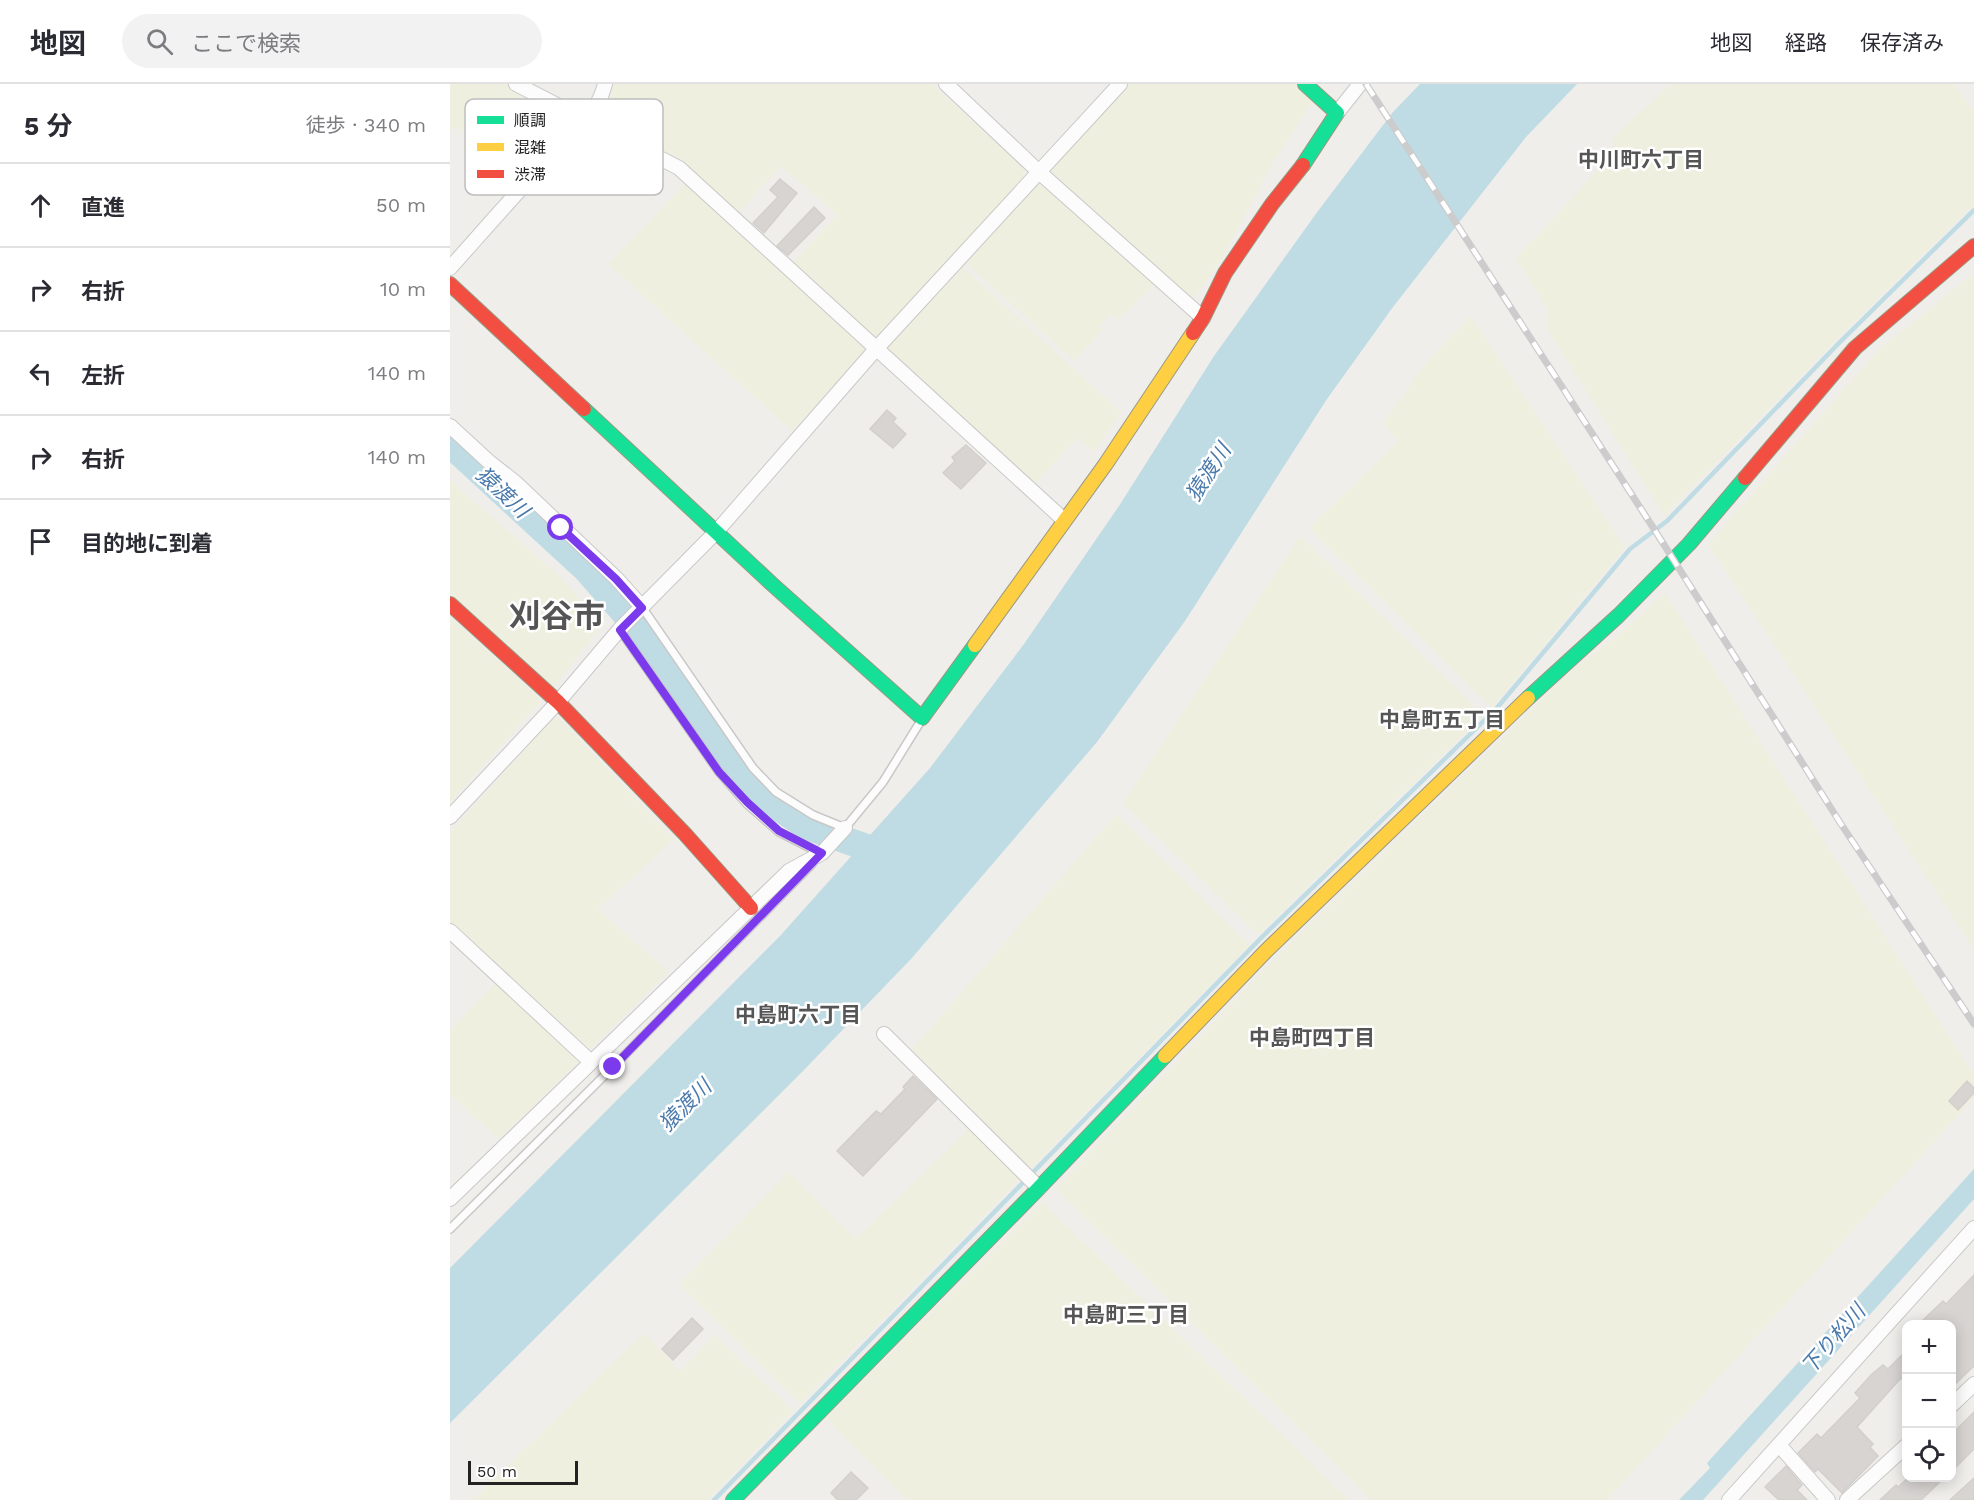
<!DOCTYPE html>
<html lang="ja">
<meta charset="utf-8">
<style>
body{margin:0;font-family:"Work Sans","Noto Sans JP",sans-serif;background:#f2f2f3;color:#2b2b33}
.controls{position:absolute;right:18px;bottom:18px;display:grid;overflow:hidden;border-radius:12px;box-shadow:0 3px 15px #0003}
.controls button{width:54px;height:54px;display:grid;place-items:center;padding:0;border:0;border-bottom:2px solid #e1e1e2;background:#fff;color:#2b2b33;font:30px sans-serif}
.scale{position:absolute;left:18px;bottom:15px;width:110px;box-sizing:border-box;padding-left:6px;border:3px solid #222;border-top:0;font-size:16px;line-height:21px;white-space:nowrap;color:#222;-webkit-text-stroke:4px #fff;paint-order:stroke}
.stop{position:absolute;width:18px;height:18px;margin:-14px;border:4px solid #7c3aed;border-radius:50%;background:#fff}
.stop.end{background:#7c3aed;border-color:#fff;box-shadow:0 2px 6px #0008}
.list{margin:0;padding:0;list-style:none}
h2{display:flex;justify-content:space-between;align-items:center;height:78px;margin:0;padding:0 24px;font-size:26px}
h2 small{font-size:20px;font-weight:400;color:#7c7c81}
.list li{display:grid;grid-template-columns:39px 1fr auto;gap:18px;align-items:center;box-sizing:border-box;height:84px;padding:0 24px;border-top:2px solid #e1e1e2}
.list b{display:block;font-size:22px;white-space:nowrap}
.list em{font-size:20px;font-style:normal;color:#7c7c81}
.icon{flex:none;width:33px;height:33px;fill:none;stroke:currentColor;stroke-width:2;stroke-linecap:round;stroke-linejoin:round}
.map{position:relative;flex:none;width:1524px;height:1416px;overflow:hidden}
header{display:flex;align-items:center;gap:36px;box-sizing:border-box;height:84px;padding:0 30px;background:#fff;border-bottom:2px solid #e1e1e2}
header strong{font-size:28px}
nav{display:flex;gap:33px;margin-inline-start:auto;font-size:21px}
.search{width:420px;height:54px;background:#f2f2f3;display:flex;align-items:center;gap:15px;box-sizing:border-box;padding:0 21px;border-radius:33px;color:#7c7c81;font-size:22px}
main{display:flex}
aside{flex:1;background:#fff}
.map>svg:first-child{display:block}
</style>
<header>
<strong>地図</strong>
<div class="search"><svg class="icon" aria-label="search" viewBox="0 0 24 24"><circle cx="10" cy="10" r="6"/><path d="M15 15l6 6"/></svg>ここで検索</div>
<nav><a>地図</a><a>経路</a><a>保存済み</a></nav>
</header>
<main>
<aside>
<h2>5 分<small>徒歩 · 340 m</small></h2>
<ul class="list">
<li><svg class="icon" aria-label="ahead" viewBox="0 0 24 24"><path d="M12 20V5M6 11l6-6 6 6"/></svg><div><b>直進</b></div><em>50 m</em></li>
<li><svg class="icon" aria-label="right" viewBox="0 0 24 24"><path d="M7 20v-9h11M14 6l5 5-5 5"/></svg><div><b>右折</b></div><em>10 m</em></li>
<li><svg class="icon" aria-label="left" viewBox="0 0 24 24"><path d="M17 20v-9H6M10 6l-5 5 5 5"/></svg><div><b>左折</b></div><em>140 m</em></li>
<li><svg class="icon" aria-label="right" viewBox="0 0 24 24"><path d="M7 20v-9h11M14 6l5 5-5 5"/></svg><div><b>右折</b></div><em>140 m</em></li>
<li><svg class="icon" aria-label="arrive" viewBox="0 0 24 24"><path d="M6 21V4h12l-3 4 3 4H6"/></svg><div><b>目的地に到着</b></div></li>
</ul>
</aside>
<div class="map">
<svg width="1524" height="1416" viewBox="0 0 1524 1416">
<rect width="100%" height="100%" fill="#f0eeeb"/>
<!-- farmland -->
<g fill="#efefdf">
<polygon points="0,0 59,0 63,7 72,12 27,61 6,42 0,48"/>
<polygon points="164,0 482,0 575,86 573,98 429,252 422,252 342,179 387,131 331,82 288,129 226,72 154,39"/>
<polygon points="678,0 845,0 863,17 824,77 769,179 742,217 603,89 602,84"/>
<polygon points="1221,0 1505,0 1524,27 1524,120 1387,255 1214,432 1097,245 1097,225 1066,174 1162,71 1164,52"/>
<polygon points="236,99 415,262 415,267 342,347 158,180"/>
<polygon points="594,101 704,200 669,235 661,230 650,242 652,247 624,277 516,179 587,102"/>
<polygon points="513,183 671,328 644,368 627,354 584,401 439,268 438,263"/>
<polygon points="1524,189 1524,866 1258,460 1429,265"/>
<polygon points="1021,232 1175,463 1042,624 859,444 948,357 933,339 979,275"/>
<polygon points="0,396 109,492 153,540 104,603 0,509"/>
<polygon points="850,452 1033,631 808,851 673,719"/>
<polygon points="1215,509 1524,991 1524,1014 1157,1416 921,1416 606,1105 819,880 1120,588 1167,552"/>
<polygon points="0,533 88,613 90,618 0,718"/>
<polygon points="108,633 224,755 148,825 219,888 140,965 0,837 0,748 104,634"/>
<polygon points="666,730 800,861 579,1086 459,969"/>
<polygon points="46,898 130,976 49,1055 0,1011 0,947"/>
<polygon points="521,1043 572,1093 350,1320 229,1200 339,1088 406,1155"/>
<polygon points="592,1118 899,1416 457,1416 376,1334"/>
<polygon points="194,1249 230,1287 265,1251 343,1327 258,1416 22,1416"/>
</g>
<!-- water -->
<g fill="#bfdbe3">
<polygon points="970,0 1127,0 1076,53 943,223 877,315 735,537 647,658 461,875 352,988 0,1339 0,1184 330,852 480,684 574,560 669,422 764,272 868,127 943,28"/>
<polygon points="1524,1085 1524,1115 1253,1416 1229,1416 1260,1384 1257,1379"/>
</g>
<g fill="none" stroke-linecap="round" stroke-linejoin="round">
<!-- stream -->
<polyline stroke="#bfdbe3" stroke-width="4.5" points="264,1416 812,853 1046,625 1180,465 1217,437 1390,258 1524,126"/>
<!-- river -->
<polyline stroke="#bfdbe3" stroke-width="27" points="0,360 136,485 172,526 220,590 282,683 319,717 356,742 446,774"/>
</g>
<!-- building -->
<g fill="#d7d4d2" stroke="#d3d0cc" stroke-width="1.5">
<polygon points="330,95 347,109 314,149 303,139 328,113 320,106"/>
<polygon points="364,123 375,134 338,171 327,162"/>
<polygon points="437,326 446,334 443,338 456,350 443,364 420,345"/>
<polygon points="516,361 536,379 511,405 493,389 505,377 502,373"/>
<polygon points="463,992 487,1015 413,1092 387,1067 426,1027 431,1030 455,1005 453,1003"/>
<polygon points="1517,997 1524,1004 1524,1009 1508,1026 1499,1017"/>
<polygon points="1524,1191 1524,1282 1502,1303 1502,1240 1469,1240 1493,1217 1496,1220"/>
<polygon points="242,1234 253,1245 223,1276 212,1265"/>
<polygon points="1456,1267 1456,1300 1451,1294 1407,1343 1423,1360 1420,1363 1428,1372 1392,1409 1368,1385 1365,1388 1348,1369 1367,1350 1371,1354 1410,1314 1405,1309 1421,1291 1433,1281 1438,1285"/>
<polygon points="1524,1328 1524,1365 1502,1387 1502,1350"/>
<polygon points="1336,1382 1352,1401 1347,1406 1357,1416 1329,1416 1315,1403"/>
<polygon points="401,1388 418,1404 406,1416 388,1416 381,1409"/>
<polygon points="1458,1394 1494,1394 1471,1416 1430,1416 1446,1401 1448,1403"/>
<polygon points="1524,1394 1524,1416 1500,1416"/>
</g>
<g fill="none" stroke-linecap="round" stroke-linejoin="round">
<defs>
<g id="lane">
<polyline points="192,523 303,684 326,708 363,731 395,744 433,698 472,635"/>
<polyline points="170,546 269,688 296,719 329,748 372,770"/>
<polyline points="0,1145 163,983 362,780"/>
</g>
<g id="street">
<polyline points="66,0 229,84 614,436"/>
<polyline points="496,0 589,88 753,234"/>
<polyline points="887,29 910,0"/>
<path d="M 0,184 C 26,155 52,125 78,97 C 106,68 145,40 155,0"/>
<polyline points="0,342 38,377 66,399 167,495 192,523"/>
<polyline points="0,733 108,618 170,545 267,447 426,265 670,0"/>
<polyline points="0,847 141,978"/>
<polyline points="434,950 589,1104"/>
<polyline points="0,1115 339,787 372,769 395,744"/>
<polyline points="1502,1321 1524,1300"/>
<polyline points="1329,1361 1378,1416"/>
<polyline points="1279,1416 1524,1144"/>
<polyline points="1397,1416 1456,1362"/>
</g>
<g id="fast">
<polyline points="853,81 887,29 855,0"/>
<polyline points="134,325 323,501 472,634 525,561"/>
<polyline points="1078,614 1169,531 1239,460 1295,394"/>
<polyline points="283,1416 589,1104 715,972"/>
</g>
<g id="slow">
<polyline points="525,561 655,381 743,249"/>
<polyline points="715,972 816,867 1078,614"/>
</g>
<g id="jam">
<polyline points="0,200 134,325"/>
<polyline points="743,249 753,234 775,189 822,120 853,81"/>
<polyline points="1295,394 1405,264 1524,162"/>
<polyline points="0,520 108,618 235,750 301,824"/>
</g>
</defs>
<!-- lane casing -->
<use href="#lane" stroke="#c9c8c7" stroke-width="10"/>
<!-- street casing -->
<use href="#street" stroke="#c9c8c7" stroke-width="16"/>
<!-- fast casing -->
<use href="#fast" stroke="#999a82" stroke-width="16"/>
<!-- slow casing -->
<use href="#slow" stroke="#999a82" stroke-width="16"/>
<!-- jam casing -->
<use href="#jam" stroke="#999a82" stroke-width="16"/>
<!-- lane -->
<use href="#lane" stroke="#fdfcfc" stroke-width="7"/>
<!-- street -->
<use href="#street" stroke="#fdfcfc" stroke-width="14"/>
<!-- fast -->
<use href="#fast" stroke="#16e098" stroke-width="14"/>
<!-- slow -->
<use href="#slow" stroke="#ffcf43" stroke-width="14"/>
<!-- jam -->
<use href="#jam" stroke="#f24e42" stroke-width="14"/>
<defs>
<polyline id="rail" points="916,0 1204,445 1391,740 1524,940"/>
</defs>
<!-- rail casing -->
<use href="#rail" stroke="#ccc" stroke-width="7"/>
<!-- rail -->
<use href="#rail" stroke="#fff" stroke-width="4.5" stroke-dasharray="14" stroke-linecap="butt"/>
</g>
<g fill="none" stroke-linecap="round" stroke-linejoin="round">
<!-- route -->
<polyline stroke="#7c3aed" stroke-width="8" points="111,444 166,495 192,524 170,546 269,688 297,718 329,747 372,769 163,983"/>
</g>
<g text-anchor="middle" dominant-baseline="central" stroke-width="5" stroke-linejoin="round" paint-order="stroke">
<!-- neighbourhood labels -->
<g font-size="21" font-weight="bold" fill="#555" stroke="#fff">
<text x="1191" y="75">中川町六丁目</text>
<text x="992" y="635">中島町五丁目</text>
<text x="348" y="930">中島町六丁目</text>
<text x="862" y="953">中島町四丁目</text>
<text x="676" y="1230">中島町三丁目</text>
</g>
<!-- water labels -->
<g font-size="21" font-style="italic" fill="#4a7aab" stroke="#fff">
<text transform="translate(758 388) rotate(-57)">猿渡川</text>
<text transform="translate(53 408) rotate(43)">猿渡川</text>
<text transform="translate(235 1021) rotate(-45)">猿渡川</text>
<text transform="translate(1383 1255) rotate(-49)">下り松川</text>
</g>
<!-- town labels -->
<g font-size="32" font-weight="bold" fill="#555" stroke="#fff">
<text x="107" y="532">刈谷市</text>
</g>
</g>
<!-- legend -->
<rect x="15" y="15" width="198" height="96" rx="9" fill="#fff" stroke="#bdbdbd" stroke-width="1.5"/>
<rect x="27" y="32" width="27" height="8" fill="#16e098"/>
<rect x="27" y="59" width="27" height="8" fill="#ffcf43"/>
<rect x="27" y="86" width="27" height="8" fill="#f24e42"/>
<g font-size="16" fill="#222">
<text x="64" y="42">順調</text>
<text x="64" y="69">混雑</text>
<text x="64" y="96">渋滞</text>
</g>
</svg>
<div class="controls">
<button>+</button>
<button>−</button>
<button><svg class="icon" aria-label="locate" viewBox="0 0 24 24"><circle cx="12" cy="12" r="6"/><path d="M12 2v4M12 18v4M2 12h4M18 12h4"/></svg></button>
</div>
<div class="scale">50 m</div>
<div class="stop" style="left:111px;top:444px"></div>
<div class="stop end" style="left:163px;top:983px"></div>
</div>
</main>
